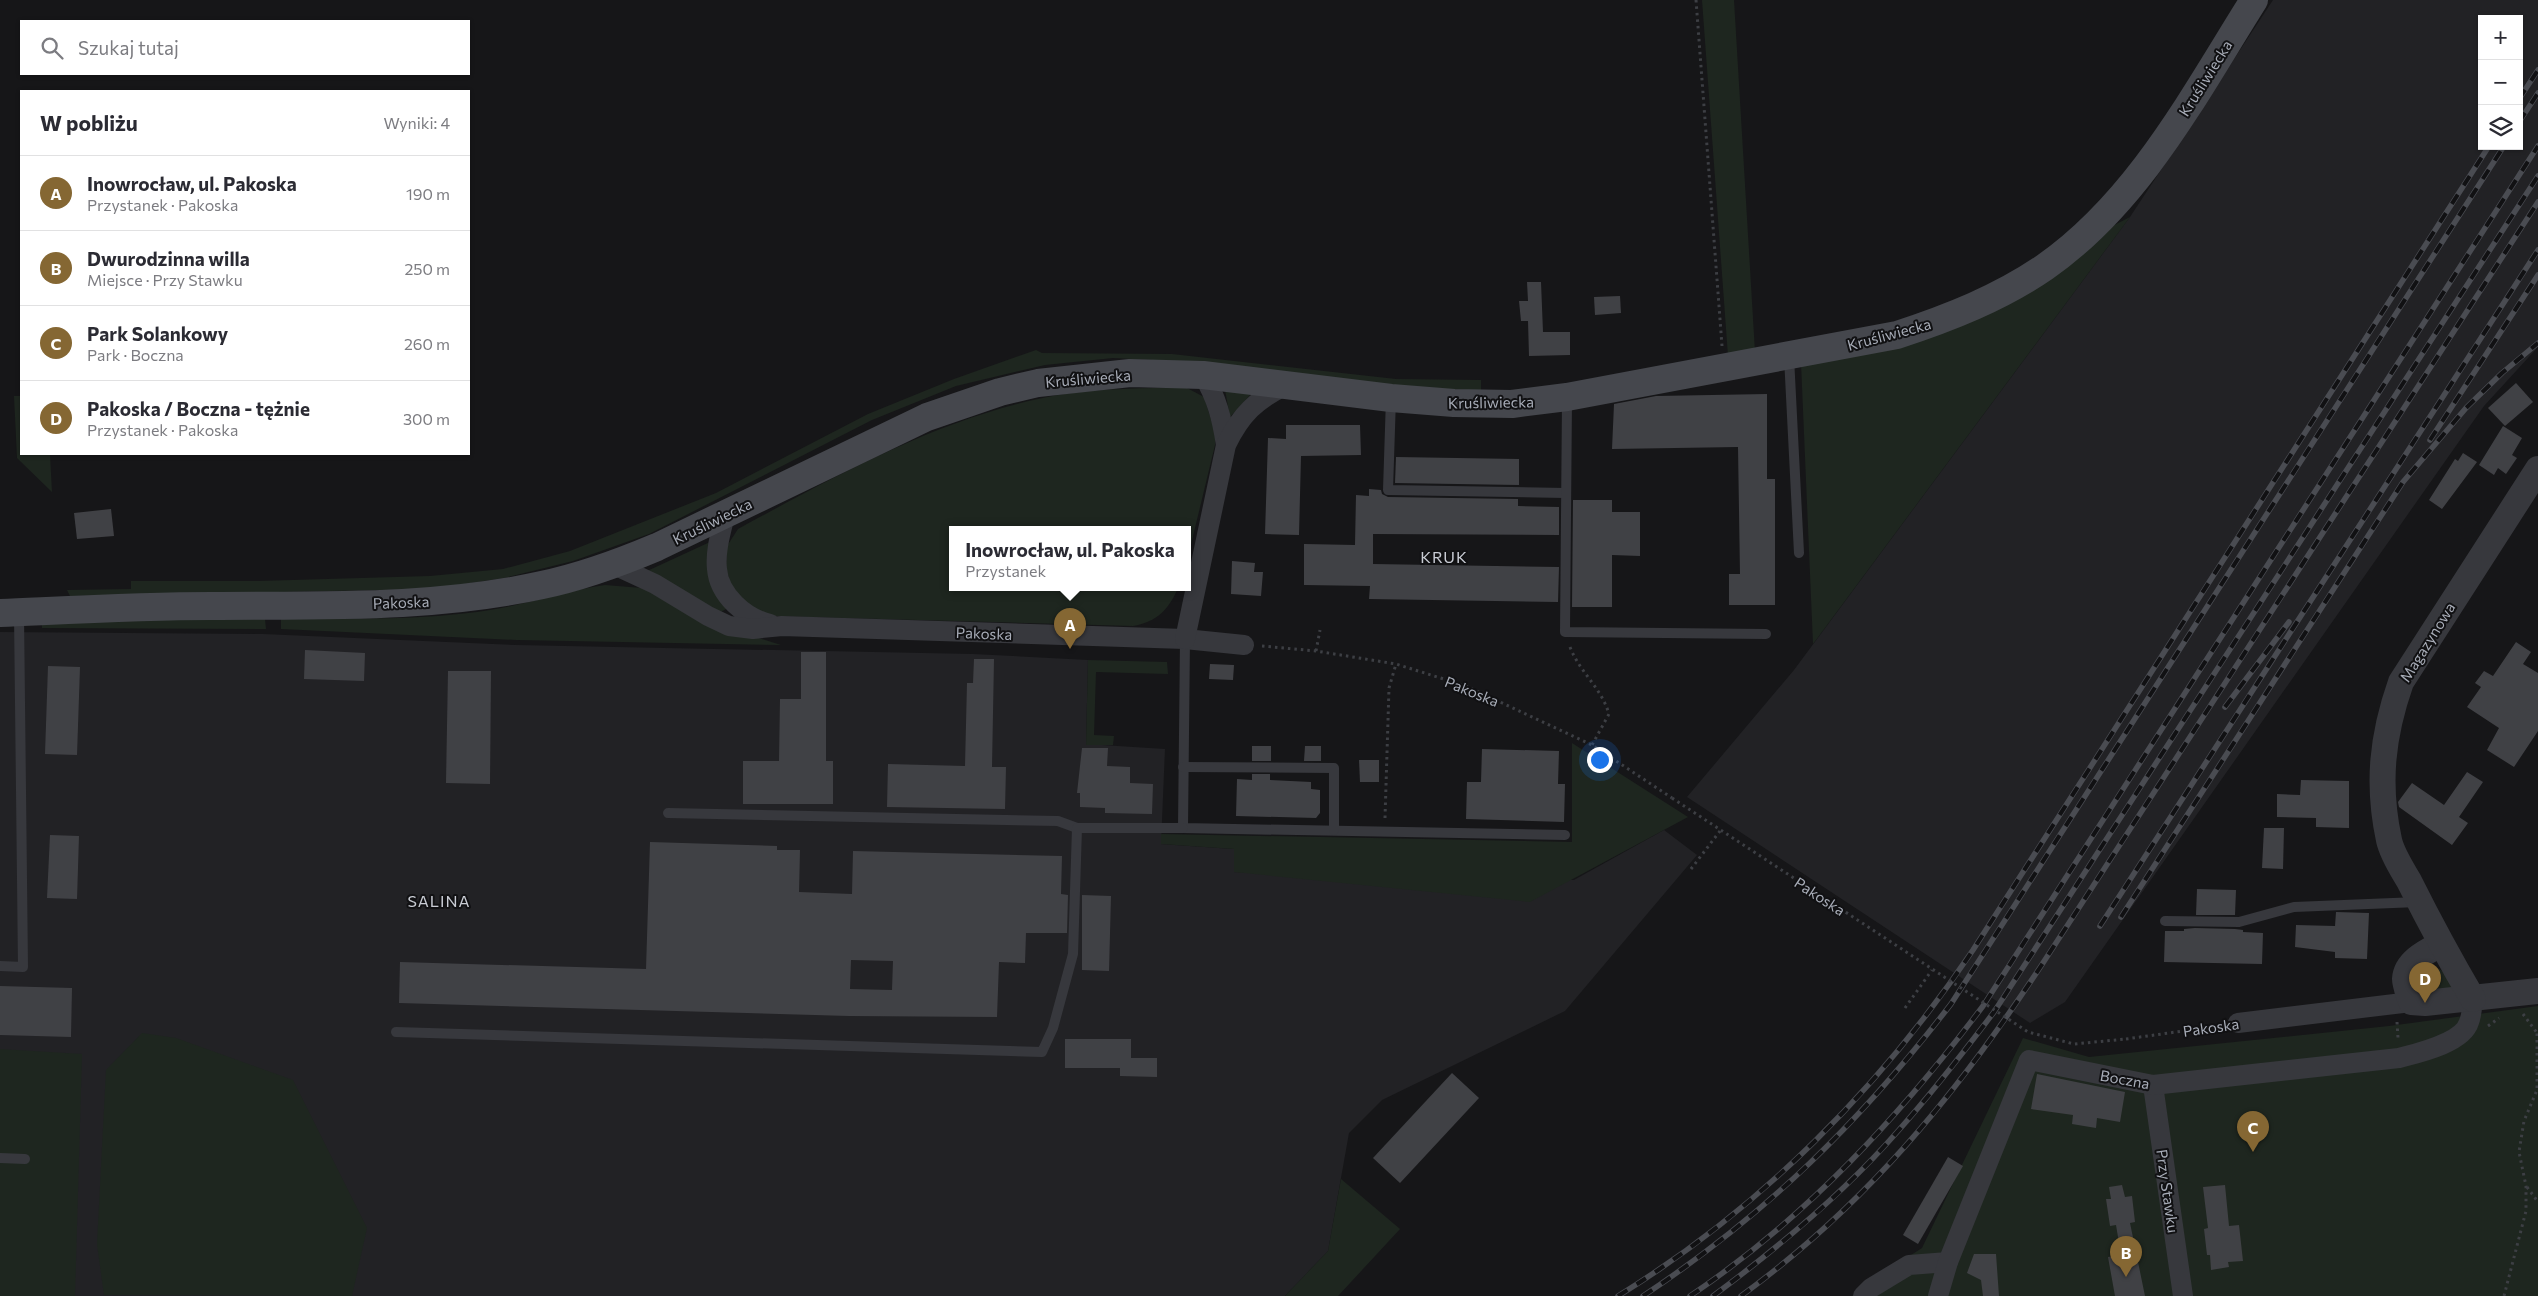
<!DOCTYPE html>
<html lang="pl">
<meta charset="utf-8">
<style>
body{margin:0;font-family:Commissioner,sans-serif;background:#f2f2f3;color:#2b2b33}
.controls{position:absolute;right:15px;top:15px;display:grid;overflow:hidden;border-radius:0px;box-shadow:0 1px 4px #0004}
.controls button{width:45px;height:45px;display:grid;place-items:center;padding:0;border:0;border-bottom:1px solid #e1e1e2;background:#fff;color:#2b2b33;font:25px sans-serif}
.you{position:absolute;left:1599px;top:759px;width:18px;height:18px;margin:-12px;border:4px solid #fff;border-radius:50%;background:#1a73e8;box-shadow:0 0 0 8px #1a73e833}
.badge{display:grid;place-items:center;width:32px;height:32px;border-radius:50%;background:#856733;color:#fff;font-size:16px;font-weight:700}
.pin{position:absolute;translate:-50% -41px;filter:drop-shadow(0 1px 2px #0008)}
.pin::after{content:'';position:absolute;top:26px;width:18px;height:15px;background:inherit;clip-path:polygon(0 0,100% 0,50% 100%)}
.popup{position:absolute;left:949px;top:526px;width:242px;height:65px;box-sizing:border-box;display:grid;place-content:center;border-radius:0px;background:#fff;filter:drop-shadow(0 1px 4px #0005);font-size:16px;white-space:nowrap;color:#7c7c81}
.popup b{font-size:19px;color:#2b2b33}
.popup::after{content:'';position:absolute;left:50%;top:100%;margin-left:-10px;border:10px solid transparent;border-top-color:#fff}
.list{margin:0;padding:0;list-style:none}
h2{display:flex;justify-content:space-between;align-items:center;height:65px;margin:0;padding:0 20px;font-size:21px}
h2 small{font-size:16px;font-weight:400;color:#7c7c81}
.list li{display:grid;grid-template-columns:32px 1fr auto;gap:15px;align-items:center;box-sizing:border-box;height:75px;padding:0 20px;border-top:1px solid #e1e1e2}
.list b{display:block;font-size:19px;white-space:nowrap}
.list p{margin:0;font-size:16px;white-space:nowrap;color:#7c7c81}
.list em{font-size:16px;font-style:normal;color:#7c7c81}
.icon{flex:none;width:28px;height:28px;fill:none;stroke:currentColor;stroke-width:2;stroke-linecap:round;stroke-linejoin:round}
.map{position:relative;flex:none;width:2538px;height:1296px;overflow:hidden}
.search{position:absolute;background:#fff;box-shadow:0 1px 4px #0004;left:20px;top:20px;width:450px;height:55px;display:flex;align-items:center;gap:12px;box-sizing:border-box;padding:0 18px;border-radius:0px;color:#7c7c81;font-size:19px}
.panel{position:absolute;background:#fff;box-shadow:0 1px 4px #0004;left:20px;top:90px;width:450px;height:365px;border-radius:0px}
.map>svg:first-child{display:block}
</style>
<div class="map">
<svg width="2538" height="1296" viewBox="0 0 2538 1296">
<rect width="100%" height="100%" fill="#161618"/>
<!-- built -->
<g fill="#222225" fill-rule="evenodd">
<path d="M 2273,0 L 2538,0 L 2538,347 L 2484,406 L 2065,1002 L 2030,1023 L 1687,797 L 1794,670 L 2130,217 ZM 2482,19 L 2519,19 L 2519,146 L 2482,146 Z"/>
<polygon points="0,632 263,634 516,645 973,654 1088,660 1086,744 1165,749 1161,844 1234,849 1234,872 1574,880 1664,830 1697,855 1565,1011 1382,1100 1349,1133 1328,1251 1285,1296 0,1296"/>
</g>
<!-- green -->
<g fill="#1e261f">
<polygon points="1702,0 1734,0 1755,352 1728,356"/>
<polygon points="2130,217 1813,644 1801,363 1867,352"/>
<polygon points="1036,350 1042,353 1172,354 1396,379 1481,380 1481,391 1396,387 1171,361 1113,358 1045,365 956,386 872,420 649,534 573,561 504,578 431,589 70,596 67,590 131,589 131,581 258,581 430,576 503,569 570,551 716,493 868,414 954,379"/>
<path d="M 1187,388 L 1204,397 L 1215,432 L 1215,445 L 1188,557 L 1188,530 L 952,530 L 952,588 L 1178,588 C 1169,609 1157,622 1133,626 L 771,616 L 749,607 L 731,586 L 726,568 L 727,546 L 738,529 C 839,474 945,415 1058,395 C 1101,388 1144,388 1187,388 Z"/>
<polygon points="1225,390 1252,393 1230,417"/>
<polygon points="14,396 21,396 21,454 77,454 50,455 52,492 17,458"/>
<polygon points="710,542 728,608 719,613 645,572"/>
<path d="M 605,585 L 642,588 L 752,636 L 781,645 L 517,640 L 281,629 L 281,619 C 350,618 421,621 490,610 C 528,604 566,591 605,585 Z"/>
<polygon points="265,619 266,629 42,628 42,621"/>
<polygon points="1088,660 1167,662 1168,674 1096,672 1094,735 1114,736 1113,745 1086,745"/>
<polygon points="1572,743 1688,817 1530,902 1234,872 1234,849 1161,844 1161,834 1572,842"/>
<path d="M 2429,967 C 2443,966 2446,976 2452,987 L 2449,991 C 2436,992 2423,994 2420,978 L 2422,972 Z"/>
<polygon points="2538,1006 2538,1296 1852,1296 1864,1285 1922,1248 2023,1038 2089,1057 2389,1026"/>
<polygon points="142,1033 176,1038 293,1080 367,1228 352,1296 104,1295 97,1244 106,1070"/>
<polygon points="0,1049 82,1054 75,1296 0,1296"/>
<polygon points="1341,1179 1400,1229 1338,1296 1285,1296 1328,1251"/>
</g>
<!-- building -->
<g fill="#404145" fill-rule="evenodd">
<polygon points="1527,282 1541,282 1543,332 1570,332 1570,355 1529,356 1528,321 1521,321 1519,301 1528,301"/>
<polygon points="1620,296 1621,313 1595,315 1594,297"/>
<polygon points="2516,383 2533,402 2505,426 2488,408"/>
<polygon points="1767,394 1767,479 1775,479 1775,605 1729,605 1729,574 1740,574 1738,447 1612,449 1614,404 1656,396"/>
<polygon points="1286,425 1360,425 1361,455 1301,456 1299,535 1265,534 1268,438 1286,439"/>
<polygon points="2503,426 2522,438 2512,455 2517,458 2506,474 2498,468 2494,475 2479,465"/>
<polygon points="2463,453 2477,462 2442,509 2429,500 2455,459 2458,461"/>
<polygon points="1396,457 1519,459 1519,485 1395,483"/>
<polygon points="1369,489 1381,490 1382,494 1388,497 1518,499 1518,506 1559,507 1559,535 1373,534 1373,564 1559,567 1558,602 1369,599 1370,586 1304,585 1304,544 1355,545 1356,495 1369,496"/>
<polygon points="1573,500 1612,500 1612,512 1640,512 1640,556 1612,555 1612,607 1572,607"/>
<polygon points="111,509 114,536 77,539 74,513"/>
<polygon points="1232,561 1255,563 1254,572 1263,572 1261,596 1231,594"/>
<polygon points="2516,642 2531,652 2523,664 2538,673 2538,731 2514,767 2487,750 2499,728 2467,707 2481,687 2475,683 2484,671 2493,676"/>
<polygon points="305,650 365,653 364,681 304,679"/>
<polygon points="801,652 826,652 826,761 833,761 833,804 743,804 743,761 779,761 780,699 801,699"/>
<polygon points="974,659 994,659 992,767 1006,767 1005,809 887,807 888,764 965,766 967,683 973,683"/>
<polygon points="1210,664 1234,665 1233,680 1209,679"/>
<polygon points="48,666 80,667 77,755 45,754"/>
<polygon points="448,671 491,671 490,784 446,783"/>
<rect x="1252" y="746" width="19" height="15"/>
<polygon points="1305,746 1321,746 1321,761 1304,761"/>
<polygon points="1082,748 1108,748 1107,766 1130,767 1130,783 1153,784 1152,814 1105,813 1105,808 1080,807 1080,793 1077,793"/>
<polygon points="1482,749 1559,751 1558,784 1565,784 1564,822 1466,819 1467,782 1481,782"/>
<polygon points="1359,760 1379,760 1379,782 1360,782"/>
<polygon points="2467,772 2483,782 2459,817 2468,823 2452,845 2399,807 2398,802 2412,783 2444,805"/>
<polygon points="1252,774 1270,774 1270,780 1311,782 1311,789 1320,790 1320,813 1316,818 1236,816 1237,779 1252,780"/>
<polygon points="2301,780 2349,781 2349,828 2316,827 2316,818 2277,817 2277,794 2300,795"/>
<polygon points="2264,828 2284,828 2283,869 2262,868"/>
<polygon points="50,835 79,836 77,899 47,898"/>
<path d="M 650,842 L 777,846 L 777,850 L 800,850 L 799,892 L 852,894 L 853,851 L 1062,856 L 1061,894 L 1068,895 L 1067,933 L 1026,933 L 1025,963 L 999,962 L 997,1017 L 849,1016 L 399,1003 L 400,962 L 646,969 ZM 851,960 L 893,961 L 892,990 L 850,989 Z"/>
<polygon points="2197,889 2236,890 2235,915 2196,915"/>
<polygon points="1082,895 1111,896 1109,971 1082,970"/>
<polygon points="2336,912 2369,913 2367,959 2335,958 2335,952 2295,947 2296,925 2335,926"/>
<polygon points="2195,928 2235,929 2243,930 2243,932 2263,933 2262,964 2164,962 2165,931 2184,931 2184,929"/>
<polygon points="0,986 72,988 71,1037 0,1035"/>
<polygon points="1065,1039 1131,1039 1131,1058 1157,1058 1157,1077 1120,1076 1120,1068 1065,1068"/>
<polygon points="1452,1073 1479,1098 1400,1183 1373,1158"/>
<polygon points="2037,1074 2125,1092 2120,1122 2097,1118 2096,1128 2072,1124 2073,1115 2031,1109"/>
<polygon points="1948,1157 1963,1166 1918,1244 1903,1235"/>
<polygon points="2122,1185 2125,1197 2132,1196 2135,1222 2130,1223 2145,1296 2115,1296 2108,1257 2121,1255 2116,1225 2110,1226 2106,1199 2111,1199 2109,1187"/>
<polygon points="2225,1185 2229,1226 2239,1225 2243,1261 2228,1262 2229,1267 2211,1270 2210,1255 2207,1255 2204,1229 2208,1228 2203,1187"/>
<polygon points="1974,1254 1996,1254 1999,1296 1983,1296 1981,1280 1967,1273"/>
</g>
<g fill="none" stroke-linecap="round" stroke-linejoin="round">
<!-- path -->
<g stroke="#3d3f44" stroke-width="3" stroke-dasharray="2.5 4" stroke-linecap="butt">
<polyline points="1696,0 1722,346"/>
<polyline points="1262,646 1316,651 1396,664 1466,686 1592,745 1672,798"/>
<path d="M 1570,647 C 1580,673 1601,687 1609,714 L 1592,745"/>
<polyline points="1316,651 1320,630"/>
<polyline points="1385,818 1389,688 1396,664"/>
<polyline points="1691,869 1720,831"/>
<polyline points="1905,1008 1932,970"/>
<polyline points="2523,1014 2537,1033"/>
<polyline points="2397,1022 2398,1038"/>
<polyline points="2488,1026 2499,1018"/>
<polyline points="2126,1039 2219,1026"/>
<polyline points="2527,1187 2538,1202"/>
<polyline points="2504,1296 2526,1211 2526,1186 2519,1152 2524,1121 2537,1090 2537,1033"/>
</g>
<!-- service -->
<g stroke="#37383d" stroke-width="10">
<polyline points="1789,357 1799,553"/>
<polyline points="1391,398 1388,490 1565,493"/>
<polyline points="1567,399 1565,632 1766,634"/>
<polyline points="1185,639 1183,828 1565,835"/>
<polyline points="1183,767 1334,768 1334,830"/>
<polyline points="668,813 1058,821 1077,828"/>
<polyline points="2165,921 2239,922 2294,907 2418,902"/>
<polyline points="0,966 23,967 19,614"/>
<polyline points="396,1032 1042,1052 1053,1028 1073,954 1077,828 1183,828"/>
<polyline points="0,1158 25,1159"/>
</g>
<!-- minor -->
<g stroke="#37383d" stroke-width="20">
<path d="M 1203,375 C 1217,398 1222,419 1226,445"/>
<path d="M 725,515 C 721,532 715,551 717,569 C 719,595 745,618 770,624"/>
<polyline points="614,565 655,584 708,616 729,626 753,629 782,626 1185,639 1244,645"/>
<path d="M 1185,639 L 1226,445 C 1241,414 1256,400 1286,385"/>
<polyline points="2238,1023 2411,1002"/>
<polyline points="2153,1085 2183,1296"/>
<polyline points="1863,1296 1871,1288 1909,1265 1948,1262"/>
<path d="M 1938,1296 L 1948,1262 L 2029,1060 L 2153,1085 L 2399,1058 C 2418,1053 2463,1043 2469,1022 C 2472,1015 2472,1006 2473,999"/>
</g>
<!-- tertiary -->
<g stroke="#37383d" stroke-width="26">
<path d="M 2441,944 C 2428,951 2406,961 2405,979 C 2405,985 2409,995 2411,1002 L 2425,1003 L 2538,991"/>
<path d="M 2473,999 C 2450,960 2429,921 2409,881 C 2402,869 2392,854 2389,840 C 2377,784 2382,736 2401,682 L 2538,469"/>
</g>
<!-- secondary -->
<path stroke="#45474d" stroke-width="28" d="M 0,613 C 70,610 141,606 211,606 C 322,605 433,609 542,585 C 581,577 619,563 657,547 L 927,417 L 1000,392 L 1038,383 L 1130,373 L 1203,375 L 1391,398 L 1454,403 L 1512,404 L 1567,397 L 1897,335 C 1949,318 2000,298 2045,267 C 2139,201 2194,95 2254,0"/>
<defs>
<g id="rail">
<polyline points="2519,99 2538,70"/>
<polyline points="2519,122 2538,93"/>
<polyline points="2430,440 2538,275"/>
<polyline points="2225,707 2289,622"/>
<polyline points="2121,917 2403,482 2466,408 2502,373 2538,343"/>
<polyline points="2100,926 2538,250"/>
<path d="M 1618,1296 C 1761,1208 1880,1088 1973,950 L 2489,146"/>
<path d="M 1643,1296 C 1768,1213 1860,1122 1951,1004 L 2504,146"/>
<path d="M 1690,1296 C 1806,1218 1900,1116 1983,1006 L 2538,146"/>
<path d="M 1713,1296 C 1779,1247 1844,1193 1898,1131 C 1932,1093 1963,1053 1994,1012 L 2538,176"/>
<path d="M 1741,1296 C 1867,1204 1956,1095 2041,966 L 2538,202"/>
</g>
</defs>
<!-- rail casing -->
<use href="#rail" stroke="#4a4c52" stroke-width="5.5"/>
<!-- rail -->
<use href="#rail" stroke="#111113" stroke-width="4" stroke-dasharray="11" stroke-linecap="butt"/>
<!-- path-bridge -->
<polyline stroke="#3d3f44" stroke-width="3" stroke-dasharray="2.5 4" stroke-linecap="butt" points="1672,798 2028,1032 2074,1044 2126,1039"/>
</g>
<g text-anchor="middle" dominant-baseline="central" stroke-width="4" stroke-linejoin="round" paint-order="stroke">
<!-- street labels -->
<g font-size="15" fill="#a8adb8" stroke="#111113">
<text transform="translate(2205 78) rotate(-58)">Kruśliwiecka</text>
<text transform="translate(1889 334) rotate(-15)">Kruśliwiecka</text>
<text transform="translate(1088 378) rotate(-5)">Kruśliwiecka</text>
<text transform="translate(1491 402) rotate(-1)">Kruśliwiecka</text>
<text transform="translate(712 521) rotate(-26)">Kruśliwiecka</text>
<text transform="translate(401 602) rotate(-2)">Pakoska</text>
<text transform="translate(984 633) rotate(2)">Pakoska</text>
<text transform="translate(2427 642) rotate(-58)">Magazynowa</text>
<text transform="translate(1472 691) rotate(22)">Pakoska</text>
<text transform="translate(1820 896) rotate(33)">Pakoska</text>
<text transform="translate(2211 1027) rotate(-8)">Pakoska</text>
<text transform="translate(2125 1079) rotate(10)">Boczna</text>
<text transform="translate(2168 1191) rotate(82)">Przy Stawku</text>
</g>
<!-- neighbourhood labels -->
<g font-size="16" letter-spacing="1" fill="#c9ccd4" stroke="#111113">
<text x="1444" y="556">KRUK</text>
<text x="439" y="900">SALINA</text>
</g>
</g>
</svg>
<div class="controls">
<button>+</button>
<button>−</button>
<button><svg class="icon" aria-label="layers" viewBox="0 0 24 24"><path d="M12 4l9 5-9 5-9-5zM3 14l9 5 9-5"/></svg></button>
</div>
<div class="you"></div>
<div class="pin badge" style="left:1070px;top:649px">A</div>
<div class="popup"><b>Inowrocław, ul. Pakoska</b>Przystanek</div>
<div class="pin badge" style="left:2126px;top:1277px">B</div>
<div class="pin badge" style="left:2253px;top:1152px">C</div>
<div class="pin badge" style="left:2425px;top:1003px">D</div>
<div class="search"><svg class="icon" aria-label="search" viewBox="0 0 24 24"><circle cx="10" cy="10" r="6"/><path d="M15 15l6 6"/></svg>Szukaj tutaj</div>
<section class="panel">
<h2>W pobliżu<small>Wyniki: 4</small></h2>
<ul class="list">
<li><span class="badge">A</span><div><b>Inowrocław, ul. Pakoska</b><p>Przystanek · Pakoska</p></div><em>190 m</em></li>
<li><span class="badge">B</span><div><b>Dwurodzinna willa</b><p>Miejsce · Przy Stawku</p></div><em>250 m</em></li>
<li><span class="badge">C</span><div><b>Park Solankowy</b><p>Park · Boczna</p></div><em>260 m</em></li>
<li><span class="badge">D</span><div><b>Pakoska / Boczna - tężnie</b><p>Przystanek · Pakoska</p></div><em>300 m</em></li>
</ul>
</section>
</div>
